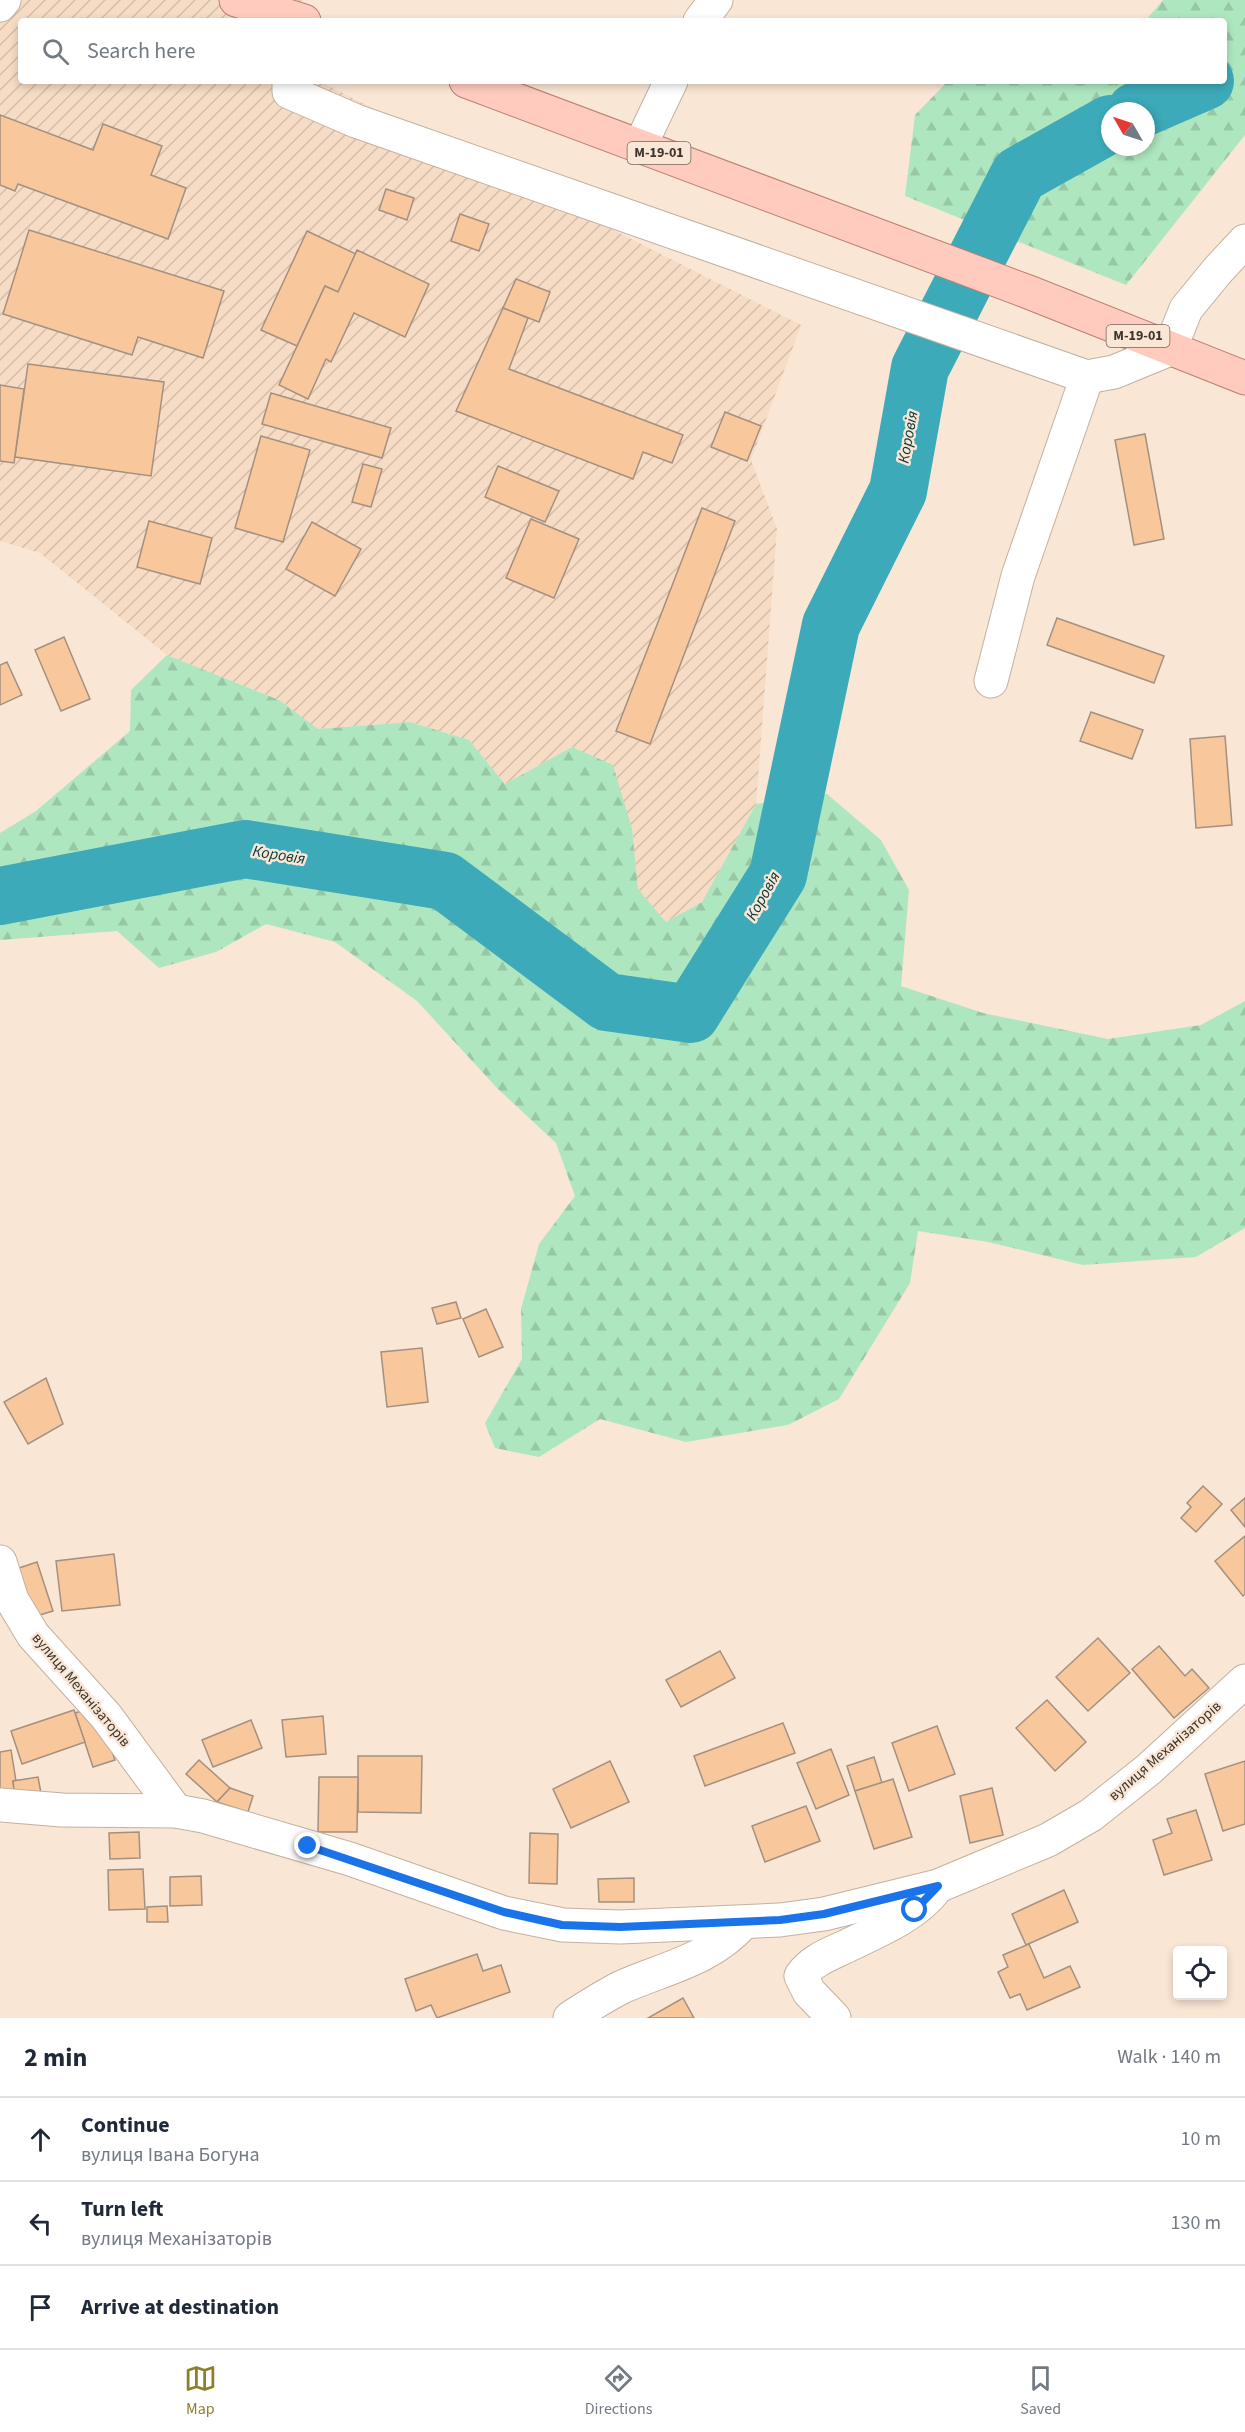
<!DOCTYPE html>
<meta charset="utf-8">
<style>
body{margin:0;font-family:"Source Sans 3",sans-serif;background:#f2f2f3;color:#1f2937}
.controls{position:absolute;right:18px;bottom:18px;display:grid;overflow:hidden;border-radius:6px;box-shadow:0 3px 9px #0003}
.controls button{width:54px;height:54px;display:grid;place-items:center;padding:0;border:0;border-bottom:2px solid #e0e1e3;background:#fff;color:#1f2937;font:30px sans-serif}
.compass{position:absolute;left:1101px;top:102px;width:54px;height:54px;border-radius:50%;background:#fff;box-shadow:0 3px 9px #0003;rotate:309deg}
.stop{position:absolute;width:18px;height:18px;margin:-14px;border:4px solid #1a73e8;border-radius:50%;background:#fff}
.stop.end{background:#1a73e8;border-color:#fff;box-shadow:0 2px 6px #0008}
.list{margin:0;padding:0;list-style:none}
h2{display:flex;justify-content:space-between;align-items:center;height:78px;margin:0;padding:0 24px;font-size:26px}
h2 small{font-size:20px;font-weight:400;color:#747a83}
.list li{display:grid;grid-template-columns:39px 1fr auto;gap:18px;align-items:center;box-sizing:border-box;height:84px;padding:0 24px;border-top:2px solid #e0e1e3}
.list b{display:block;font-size:22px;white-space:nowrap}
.list p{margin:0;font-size:20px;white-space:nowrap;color:#747a83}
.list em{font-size:20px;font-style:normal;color:#747a83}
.icon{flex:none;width:33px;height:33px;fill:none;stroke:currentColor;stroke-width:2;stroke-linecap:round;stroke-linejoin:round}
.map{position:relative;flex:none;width:1245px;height:2018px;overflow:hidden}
.search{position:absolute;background:#fff;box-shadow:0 3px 9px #0003;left:18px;right:18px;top:18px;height:66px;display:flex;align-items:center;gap:15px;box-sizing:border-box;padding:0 21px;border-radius:6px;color:#747a83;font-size:22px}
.sheet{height:330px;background:#fff}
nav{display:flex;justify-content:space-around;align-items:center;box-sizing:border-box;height:84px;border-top:2px solid #e0e1e3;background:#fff;font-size:16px;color:#747a83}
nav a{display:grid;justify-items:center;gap:3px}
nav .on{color:#8c7f26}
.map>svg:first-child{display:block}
</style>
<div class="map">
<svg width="1245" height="2018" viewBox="0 0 1245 2018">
<defs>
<pattern id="industrial-furrows" width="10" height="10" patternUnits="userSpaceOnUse" patternTransform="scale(1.5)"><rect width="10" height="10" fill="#f6dcc4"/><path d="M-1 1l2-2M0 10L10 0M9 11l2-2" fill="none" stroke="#d4bda9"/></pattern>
<pattern id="forest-firs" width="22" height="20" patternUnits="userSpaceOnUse" patternTransform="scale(1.5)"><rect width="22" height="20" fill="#aee7bf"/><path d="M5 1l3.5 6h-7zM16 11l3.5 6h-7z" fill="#97c7a4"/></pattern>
</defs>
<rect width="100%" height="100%" fill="#fae6d4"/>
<!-- industrial -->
<polygon fill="url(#industrial-furrows)" points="0,0 304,0 287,21 21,21 21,81 319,81 801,325 751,460 777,529 756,804 702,902 666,922 638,889 632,829 572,747 505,784 469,740 410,722 317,729 279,700 167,655 40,553 0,541"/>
<!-- forest -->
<g fill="url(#forest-firs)" fill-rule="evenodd">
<path d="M 1163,0 L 1245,0 L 1245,135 L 1126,285 L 905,196 L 915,115 L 948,81 L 1224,81 L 1224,21 L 1145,21 ZM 1110,111 L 1146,111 L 1146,147 L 1110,147 Z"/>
<polygon points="167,655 279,700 318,729 410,722 469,740 505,784 572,747 613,765 632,829 638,889 666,922 702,902 756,804 827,794 881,840 909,890 901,986 983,1013 1108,1039 1201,1025 1245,1001 1245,1228 1196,1257 1083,1265 988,1242 918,1231 910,1283 839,1399 788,1425 686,1442 600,1419 539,1457 495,1448 485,1423 522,1359 521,1309 539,1244 575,1196 556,1143 497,1088 417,1001 335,942 266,924 216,952 159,968 117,931 0,940 0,833 36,811 130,731 131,690"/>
</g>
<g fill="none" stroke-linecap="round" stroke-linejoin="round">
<!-- river -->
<g stroke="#3caab9" stroke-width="58">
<polyline points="1136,111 1205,81"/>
<polyline points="0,896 245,849 445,881 607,1002 691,1014 778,875 831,625 898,491 920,368 1019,175 1110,124"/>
</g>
</g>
<!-- building -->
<g fill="#f8c79c" stroke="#a49080" stroke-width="1.5">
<polygon points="0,115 93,150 103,124 162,146 151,175 186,188 168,239 18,184 15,191 0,185"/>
<polygon points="386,189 414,198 407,220 379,210"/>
<polygon points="460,214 489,224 479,251 451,241"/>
<polygon points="29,230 224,291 203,358 138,337 132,355 3,314"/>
<polygon points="307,231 356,254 338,292 325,286 297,346 261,330"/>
<polygon points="357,250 429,284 405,337 354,313 331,362 326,359 308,399 279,385 325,286 338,292"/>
<polygon points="516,279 550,292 539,322 503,308"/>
<polygon points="503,308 528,318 509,369 683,435 672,463 643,452 633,479 456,411"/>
<polygon points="28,364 164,382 151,476 15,457"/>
<polygon points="0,385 24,389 14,463 0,461"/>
<polygon points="271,393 391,428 382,458 262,424"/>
<polygon points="725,412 761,426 747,461 711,447"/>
<polygon points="1145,434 1164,539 1134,545 1115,440"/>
<polygon points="261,436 310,450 283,542 235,528"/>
<polygon points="363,464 382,469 371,507 352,502"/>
<polygon points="498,466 559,491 545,522 485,497"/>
<polygon points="702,508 735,521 650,744 616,731"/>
<polygon points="531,519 579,539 554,598 506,578"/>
<polygon points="149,521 212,538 200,584 137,567"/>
<polygon points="312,522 361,549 335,596 286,569"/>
<polygon points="1057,618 1164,656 1154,683 1047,645"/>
<polygon points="64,637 90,699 61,711 35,650"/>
<polygon points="7,662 22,695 0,705 0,665"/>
<polygon points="1091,712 1143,730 1132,759 1080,741"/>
<polygon points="1225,736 1232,825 1196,828 1190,739"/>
<polygon points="456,1302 461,1318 437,1324 432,1308"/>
<polygon points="486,1309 503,1347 479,1357 463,1319"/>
<polygon points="422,1348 428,1402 387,1407 381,1352"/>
<polygon points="46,1378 63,1424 28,1444 4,1402"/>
<polygon points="1203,1486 1222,1504 1196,1532 1181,1518 1191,1507 1187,1503"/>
<polygon points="1245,1498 1245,1527 1231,1510"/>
<polygon points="1245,1536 1245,1594 1243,1596 1215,1561"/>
<polygon points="114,1554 120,1605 62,1611 56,1561"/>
<polygon points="37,1562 53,1611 33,1617 13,1570"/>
<polygon points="1098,1638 1130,1673 1088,1711 1056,1677"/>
<polygon points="1159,1646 1185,1676 1192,1669 1209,1688 1174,1718 1132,1669"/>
<polygon points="720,1651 735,1678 681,1707 666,1680"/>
<polygon points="1047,1700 1086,1742 1055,1771 1016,1728"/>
<polygon points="91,1708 103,1726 115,1760 93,1767 75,1713"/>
<polygon points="74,1710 85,1742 22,1764 11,1731"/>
<polygon points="323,1716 326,1754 286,1757 282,1720"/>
<polygon points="251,1720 262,1748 213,1767 202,1740"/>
<polygon points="783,1723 795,1753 705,1786 694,1756"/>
<polygon points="937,1726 955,1774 909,1791 892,1743"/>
<polygon points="831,1749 849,1795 816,1809 797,1763"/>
<polygon points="11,1750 16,1781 13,1781 14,1790 0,1792 0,1752"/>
<polygon points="358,1756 422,1756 421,1813 358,1812"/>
<polygon points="874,1757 882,1783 855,1791 847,1766"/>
<polygon points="199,1760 230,1788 217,1802 186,1774"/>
<polygon points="610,1761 629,1802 571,1828 553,1789"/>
<polygon points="1245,1761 1245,1824 1223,1831 1205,1774"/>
<polygon points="38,1777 41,1793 15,1798 13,1781"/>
<polygon points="319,1777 358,1777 357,1832 318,1832"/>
<polygon points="893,1779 912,1837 874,1849 855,1791"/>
<polygon points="230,1788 253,1796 248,1812 217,1802"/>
<polygon points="992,1788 1003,1835 970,1843 960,1796"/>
<polygon points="806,1806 820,1841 765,1862 752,1826"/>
<polygon points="1196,1810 1212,1860 1164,1875 1153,1840 1172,1833 1167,1819"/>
<polygon points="139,1832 140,1858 110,1859 109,1833"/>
<polygon points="530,1833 558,1834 557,1884 529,1883"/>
<polygon points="143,1869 145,1909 109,1910 108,1870"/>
<polygon points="201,1876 202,1905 170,1906 170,1877"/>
<polygon points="634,1878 634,1902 599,1902 598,1879"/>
<polygon points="1064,1890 1078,1922 1026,1945 1012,1914"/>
<polygon points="167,1906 168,1922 147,1922 147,1907"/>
<polygon points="1029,1944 1044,1978 1070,1966 1080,1987 1027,2010 1020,1994 1010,1998 998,1972 1008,1967 1003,1955"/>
<polygon points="477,1954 483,1971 501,1965 510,1992 437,2018 431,2005 416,2011 405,1979"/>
<polygon points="683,1998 694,2018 648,2018"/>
</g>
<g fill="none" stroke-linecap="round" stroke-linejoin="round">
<defs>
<g id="minor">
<polyline points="0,5 4,0"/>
<polyline points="700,21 716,0"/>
<polyline points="289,81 289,92 356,121 1087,377 1114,372 1170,349 1186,309 1218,270 1245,241"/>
<polyline points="640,146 671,81"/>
<polyline points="991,681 1018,576 1087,377"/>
<polyline points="0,1562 12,1600 33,1635 106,1716 176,1811"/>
<polyline points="0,1805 62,1810 176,1811 203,1816 350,1859 504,1913 563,1925 620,1927 780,1920 824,1914 938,1886 1048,1840 1091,1815 1149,1769 1245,1681"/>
<path d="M 570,2018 C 587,2007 604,1996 622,1987 C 665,1968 710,1960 743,1923"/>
<path d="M 834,2018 L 809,1992 L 801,1976 C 812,1960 830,1954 847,1946 C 877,1931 911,1918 933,1892"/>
</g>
<g id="major">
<polyline points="236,0 304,21"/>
<polyline points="466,81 1031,293 1245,378"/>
</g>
</defs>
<!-- minor casing -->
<use href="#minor" stroke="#c3b19f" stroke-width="35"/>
<!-- major casing -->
<use href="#major" stroke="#bb7f6f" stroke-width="35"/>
<!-- minor -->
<use href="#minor" stroke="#fff" stroke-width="33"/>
<!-- major -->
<use href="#major" stroke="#ffcbbe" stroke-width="33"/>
</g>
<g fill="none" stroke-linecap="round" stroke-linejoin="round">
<!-- route -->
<polyline stroke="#1a73e8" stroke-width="8" points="308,1846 504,1912 562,1925 620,1927 780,1920 824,1914 938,1886 915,1910"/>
</g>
<g text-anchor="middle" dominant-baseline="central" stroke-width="5" stroke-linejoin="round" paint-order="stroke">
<!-- shield labels -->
<g fill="#fae6d4" stroke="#75695f" stroke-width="1.5">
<rect x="627.5" y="142" width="63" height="22" rx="4.5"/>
<rect x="1106.5" y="325" width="63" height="22" rx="4.5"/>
</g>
<g font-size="14" font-weight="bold" fill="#3c342d">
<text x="659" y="153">М-19-01</text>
<text x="1138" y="336">М-19-01</text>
</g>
<!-- street labels -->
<g font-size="15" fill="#3c342d" stroke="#fae6d4">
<text transform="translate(81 1690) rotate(50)">вулиця Механізаторів</text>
<text transform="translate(1165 1751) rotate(-41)">вулиця Механізаторів</text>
</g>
<!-- water labels -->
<g font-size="16" font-style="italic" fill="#01373d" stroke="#fae6d4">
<text transform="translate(908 437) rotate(-80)">Коровія</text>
<text transform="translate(279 855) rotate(9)">Коровія</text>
<text transform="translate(763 896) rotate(-61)">Коровія</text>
</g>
</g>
</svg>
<div class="controls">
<button><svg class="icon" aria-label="locate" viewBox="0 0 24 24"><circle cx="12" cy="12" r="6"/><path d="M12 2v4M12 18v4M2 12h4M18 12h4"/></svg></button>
</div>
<svg class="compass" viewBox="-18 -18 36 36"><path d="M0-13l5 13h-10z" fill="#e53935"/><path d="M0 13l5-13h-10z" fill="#747a83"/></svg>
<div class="stop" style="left:915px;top:1910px"></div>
<div class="stop end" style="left:308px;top:1846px"></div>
<div class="search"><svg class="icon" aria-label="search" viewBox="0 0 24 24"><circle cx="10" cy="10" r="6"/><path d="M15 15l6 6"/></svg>Search here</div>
</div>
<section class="sheet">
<h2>2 min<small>Walk · 140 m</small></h2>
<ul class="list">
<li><svg class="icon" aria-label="ahead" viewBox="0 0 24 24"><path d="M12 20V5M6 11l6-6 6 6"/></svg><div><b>Continue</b><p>вулиця Івана Богуна</p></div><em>10 m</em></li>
<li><svg class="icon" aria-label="left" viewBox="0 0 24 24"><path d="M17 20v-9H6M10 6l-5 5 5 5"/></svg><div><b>Turn left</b><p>вулиця Механізаторів</p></div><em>130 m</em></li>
<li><svg class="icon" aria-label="arrive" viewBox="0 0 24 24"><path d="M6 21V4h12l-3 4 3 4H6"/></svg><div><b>Arrive at destination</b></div></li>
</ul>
</section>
<nav>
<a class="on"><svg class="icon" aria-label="map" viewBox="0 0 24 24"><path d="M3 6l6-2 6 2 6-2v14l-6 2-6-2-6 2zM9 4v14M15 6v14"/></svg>Map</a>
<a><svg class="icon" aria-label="directions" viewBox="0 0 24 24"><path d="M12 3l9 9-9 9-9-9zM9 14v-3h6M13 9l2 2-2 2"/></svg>Directions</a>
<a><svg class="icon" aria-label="saved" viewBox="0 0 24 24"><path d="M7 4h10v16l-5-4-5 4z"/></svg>Saved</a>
</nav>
